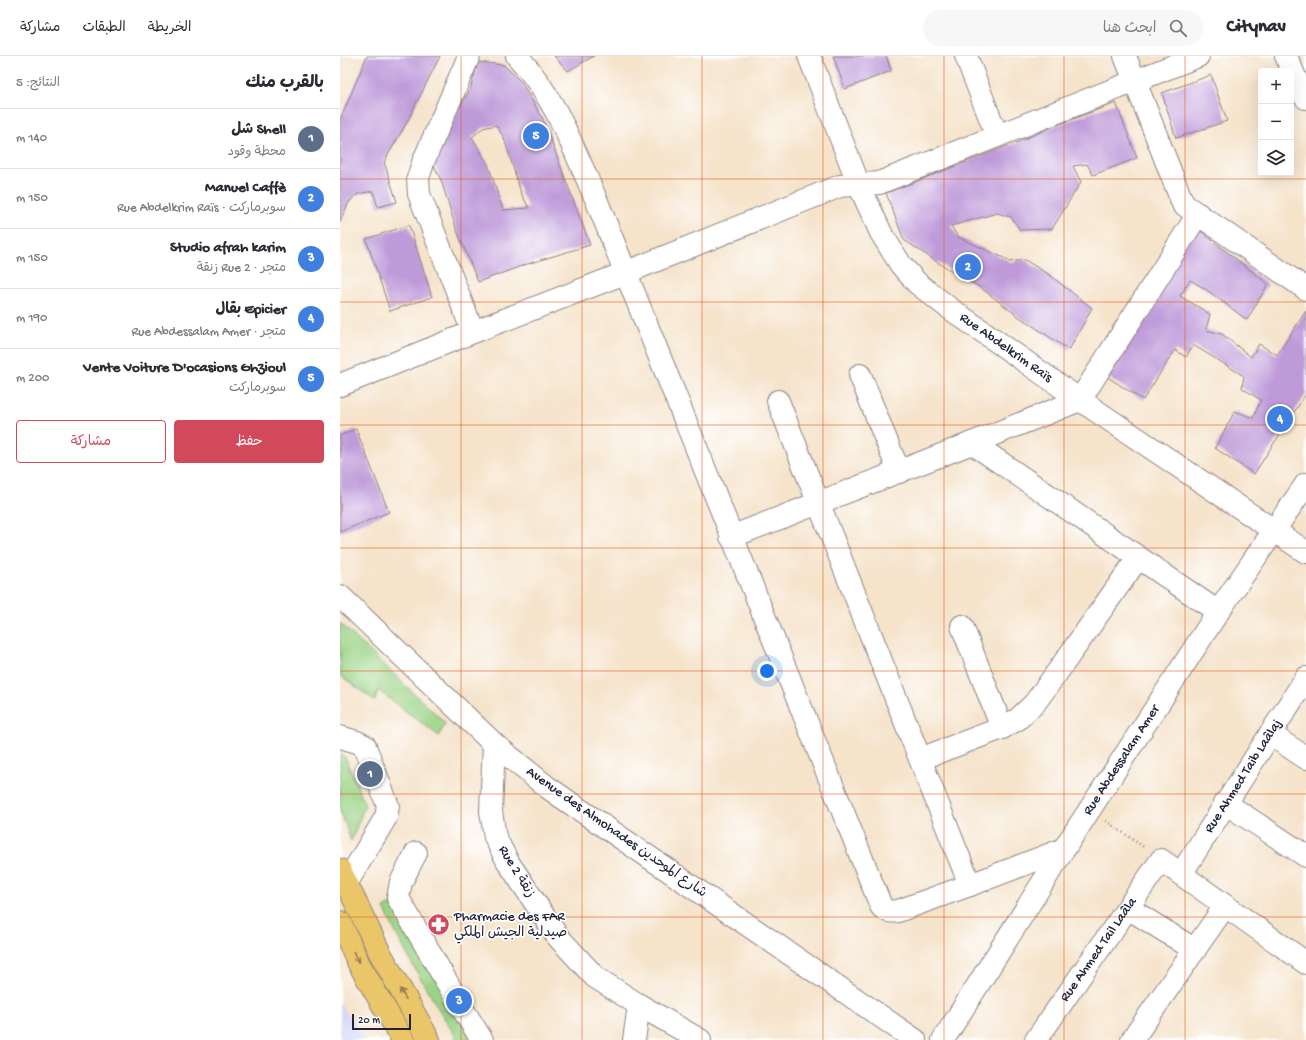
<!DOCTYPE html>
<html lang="ar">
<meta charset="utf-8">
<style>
body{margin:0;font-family:"Gochi Hand","Playpen Sans Arabic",sans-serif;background:#f7f7f7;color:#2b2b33;direction:rtl}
.controls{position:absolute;right:12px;top:12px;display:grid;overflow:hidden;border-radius:4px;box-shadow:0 4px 16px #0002}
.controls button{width:36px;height:36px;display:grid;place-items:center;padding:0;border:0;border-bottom:1px solid #e1e1e2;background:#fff;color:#2b2b33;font:20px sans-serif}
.scale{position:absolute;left:12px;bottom:10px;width:59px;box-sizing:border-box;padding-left:4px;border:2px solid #22223b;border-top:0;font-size:11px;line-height:14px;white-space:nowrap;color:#22223b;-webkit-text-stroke:3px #fff;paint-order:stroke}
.you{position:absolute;left:427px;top:615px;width:14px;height:14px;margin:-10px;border:3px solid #fff;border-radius:50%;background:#1a73e8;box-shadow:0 0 0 6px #1a73e833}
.badge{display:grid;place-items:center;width:26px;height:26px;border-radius:50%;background:#d1495b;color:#fff;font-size:13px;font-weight:700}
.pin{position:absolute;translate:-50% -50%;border:2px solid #fff;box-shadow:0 1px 4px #0006}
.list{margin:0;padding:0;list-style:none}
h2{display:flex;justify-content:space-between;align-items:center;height:52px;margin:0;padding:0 16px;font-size:17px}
h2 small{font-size:13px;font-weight:400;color:#7c7c81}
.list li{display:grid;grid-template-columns:26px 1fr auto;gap:12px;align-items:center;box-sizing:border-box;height:60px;padding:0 16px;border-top:1px solid #e1e1e2}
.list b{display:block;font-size:15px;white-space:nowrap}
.list p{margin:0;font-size:13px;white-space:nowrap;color:#7c7c81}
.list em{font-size:13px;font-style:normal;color:#7c7c81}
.actions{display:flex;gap:8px;padding:12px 16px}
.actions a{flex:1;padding:9px 0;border:1px solid #d1495b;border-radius:4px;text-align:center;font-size:14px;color:#d1495b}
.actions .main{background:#d1495b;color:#fff}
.icon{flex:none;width:22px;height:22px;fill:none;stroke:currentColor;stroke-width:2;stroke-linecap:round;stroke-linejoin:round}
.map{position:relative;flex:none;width:966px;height:984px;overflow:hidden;direction:ltr}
header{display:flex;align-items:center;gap:24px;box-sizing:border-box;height:56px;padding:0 20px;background:#fff;border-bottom:1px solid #e1e1e2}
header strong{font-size:19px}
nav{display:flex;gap:22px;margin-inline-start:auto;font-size:14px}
.search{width:280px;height:36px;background:#f7f7f7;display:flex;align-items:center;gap:10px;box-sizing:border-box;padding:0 14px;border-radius:22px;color:#7c7c81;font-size:15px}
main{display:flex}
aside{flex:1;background:#fff}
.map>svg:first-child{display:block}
</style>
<header>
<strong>Citynav</strong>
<div class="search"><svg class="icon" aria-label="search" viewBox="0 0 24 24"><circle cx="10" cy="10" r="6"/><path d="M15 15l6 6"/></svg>ابحث هنا</div>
<nav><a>الخريطة</a><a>الطبقات</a><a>مشاركة</a></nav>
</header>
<main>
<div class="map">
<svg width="966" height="984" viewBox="0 0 966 984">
<rect width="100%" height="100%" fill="#fff"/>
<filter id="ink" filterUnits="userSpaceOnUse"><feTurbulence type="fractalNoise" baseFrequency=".025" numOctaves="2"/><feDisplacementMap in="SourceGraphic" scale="8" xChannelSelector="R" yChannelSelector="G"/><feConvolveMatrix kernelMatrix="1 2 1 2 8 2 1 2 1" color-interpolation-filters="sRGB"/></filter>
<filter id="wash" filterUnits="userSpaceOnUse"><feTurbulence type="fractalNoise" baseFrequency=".012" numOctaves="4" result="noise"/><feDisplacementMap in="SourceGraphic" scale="16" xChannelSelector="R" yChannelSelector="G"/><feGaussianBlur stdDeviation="0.9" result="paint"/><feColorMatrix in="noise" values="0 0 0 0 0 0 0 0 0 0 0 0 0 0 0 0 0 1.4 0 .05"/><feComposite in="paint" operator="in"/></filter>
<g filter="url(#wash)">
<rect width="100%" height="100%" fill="#f5e3ca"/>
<!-- built -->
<polygon fill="#d5d8f9" points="0,947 25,984 0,984"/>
<!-- green -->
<g fill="#9bd385" stroke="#5e7a60">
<polygon points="0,567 105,667 99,680 38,634 35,645 0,619"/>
<polygon points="0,698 5,701 25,749 11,785 0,754"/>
<path d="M 52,848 L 134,984 L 118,984 C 91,941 65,899 44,852 Z"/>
</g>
<g id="blocks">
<!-- building -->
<g fill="#be9ad9" fill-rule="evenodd">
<polygon points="27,0 100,0 67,66 44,106 57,146 38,151 33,135 18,138 9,146 0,166 0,64"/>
<polygon points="214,0 254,0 228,15"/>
<polygon points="493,0 546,0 551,15 505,33"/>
<path d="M 138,6 L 164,9 L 181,26 L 203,63 L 250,189 L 184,209 L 138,226 L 116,172 L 101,124 L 90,101 L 130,34 ZM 156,69 L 164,82 L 181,137 L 189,152 L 163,154 L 148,108 L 132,81 L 143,72 Z"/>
<polygon points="871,19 887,65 836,82 822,37"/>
<polygon points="776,47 797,102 753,119 747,108 733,110 741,126 712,173 680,174 671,161 657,157 611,170 618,181 662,201 670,206 685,204 708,218 752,252 729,294 678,260 641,232 597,206 564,184 546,137 678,86 717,69"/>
<polygon points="69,169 92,241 50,255 26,183"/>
<polygon points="854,170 928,228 907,264 867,234 850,224 840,240 870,258 866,274 882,278 911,301 919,288 937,299 966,255 966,338 914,418 875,392 895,355 913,362 921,344 902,332 904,320 853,289 846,301 835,294 803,344 763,318"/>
<polygon points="16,373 49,456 0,476 0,380"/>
</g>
</g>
</g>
<g filter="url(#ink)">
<use href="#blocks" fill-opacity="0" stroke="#8c8282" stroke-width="1"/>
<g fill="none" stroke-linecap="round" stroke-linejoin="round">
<defs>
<g id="minor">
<polyline points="129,0 84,104 78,122 79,138 133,276"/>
<path d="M 177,0 C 216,42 233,92 256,143 L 541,850 C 546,856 550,856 558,855 L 630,829 L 724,793"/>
<path id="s1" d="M 469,0 L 519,129 L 541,177 L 561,209 L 577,227 L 605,249 L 740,344 L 966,496"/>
<polyline points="626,0 657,80"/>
<polyline points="785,0 843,148 966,233"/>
<polyline points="946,0 961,35 966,42"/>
<polyline points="520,319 559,416"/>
<polyline points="0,329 133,276 285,217 500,130 539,127 858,0"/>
<polyline points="438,345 630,829"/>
<polyline points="632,387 878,556"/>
<polyline points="391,481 632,387 740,344 858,158"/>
<polyline points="0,540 154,688 207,731 575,984"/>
<polyline points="622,570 662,672"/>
<polyline points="930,678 966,702"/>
<polyline points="0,681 17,686 25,690 48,750 46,761 6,828"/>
<polyline points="154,688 151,755 155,781 168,806 218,881 255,921 299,949 360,984"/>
<polyline points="580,703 662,672 678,663 694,648 716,618 798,502"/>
<polyline points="885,747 966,800"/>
<polyline points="76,797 61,826 58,842 119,947 142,984"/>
<path id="s2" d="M 841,818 L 966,622"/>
<polyline points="788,852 855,894"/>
<polyline points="294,984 299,949"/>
<path id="s3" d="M 603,984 L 724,793 L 878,556 L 966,428"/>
<path id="s4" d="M 696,984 L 821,804 L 966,907"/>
<polyline points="792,984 885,850"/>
</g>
<g id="major">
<polyline points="0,814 40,897 89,984"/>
<polyline points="0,866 19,908 63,984"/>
</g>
</defs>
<!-- minor casing -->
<use href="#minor" stroke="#8c8282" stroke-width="24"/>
<!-- major casing -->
<use href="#major" stroke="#8c8282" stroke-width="24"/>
<!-- path -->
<polyline stroke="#8c8282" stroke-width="2.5" stroke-dasharray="1 3" stroke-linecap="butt" points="766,765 805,792"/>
<!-- minor -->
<use href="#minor" stroke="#fff" stroke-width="22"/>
<!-- major -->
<use href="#major" stroke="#ebc669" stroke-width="22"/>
</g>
<!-- one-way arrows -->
<defs><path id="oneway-shaft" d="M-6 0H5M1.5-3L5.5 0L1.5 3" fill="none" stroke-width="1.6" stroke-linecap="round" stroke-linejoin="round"/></defs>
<g stroke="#867452">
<use href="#oneway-shaft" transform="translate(16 901) rotate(65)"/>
<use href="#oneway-shaft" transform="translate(63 938) rotate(-119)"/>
</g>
</g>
<!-- grid -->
<path fill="none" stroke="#de560e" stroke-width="1" stroke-opacity="0.55" d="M 121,0 L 121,984M 242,0 L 242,984M 362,0 L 362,984M 483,0 L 483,984M 604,0 L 604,984M 724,0 L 724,984M 845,0 L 845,984M 0,123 L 966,123M 0,246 L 966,246M 0,369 L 966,369M 0,492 L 966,492M 0,615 L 966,615M 0,738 L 966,738M 0,861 L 966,861"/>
<!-- icons -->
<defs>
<symbol id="pharmacy-disc" viewBox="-11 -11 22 22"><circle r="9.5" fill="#d1495b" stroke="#fff"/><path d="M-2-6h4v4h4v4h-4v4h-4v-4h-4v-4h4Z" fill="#fff"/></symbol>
</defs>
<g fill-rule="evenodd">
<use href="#pharmacy-disc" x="86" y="856" width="25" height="25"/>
</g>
<g text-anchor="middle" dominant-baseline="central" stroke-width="3.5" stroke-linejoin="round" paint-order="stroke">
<!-- street labels -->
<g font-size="14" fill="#22223b" stroke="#fff">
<text stroke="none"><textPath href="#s1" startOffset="363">Rue Abdelkrim Raïs</textPath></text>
<text stroke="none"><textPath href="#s3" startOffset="332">Rue Abdessalam Amer</textPath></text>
<text stroke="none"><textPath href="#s2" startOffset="116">Rue Ahmed Taib Laâlaj</textPath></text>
<text transform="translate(276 777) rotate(35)">Avenue des Almohades شارع الموحدين</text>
<text transform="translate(176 816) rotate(59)">Rue 2 زنقة</text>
<text stroke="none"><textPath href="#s4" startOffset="110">Rue Ahmed Tail Laâla</textPath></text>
</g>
<!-- poi labels -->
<g font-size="14" fill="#22223b" stroke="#fff" text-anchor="start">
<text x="114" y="861">Pharmacie des FAR<tspan x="114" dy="16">صيدلية الجيش الملكي</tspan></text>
</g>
</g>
</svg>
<div class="controls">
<button>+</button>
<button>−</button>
<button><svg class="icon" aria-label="layers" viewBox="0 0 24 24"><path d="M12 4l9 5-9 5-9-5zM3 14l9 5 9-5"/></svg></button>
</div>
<div class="scale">20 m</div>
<div class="you"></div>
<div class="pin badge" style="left:30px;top:718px;background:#5c6f8a">1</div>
<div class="pin badge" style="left:628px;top:211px;background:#3f7fe0">2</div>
<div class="pin badge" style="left:119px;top:945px;background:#3f7fe0">3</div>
<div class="pin badge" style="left:940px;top:363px;background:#3f7fe0">4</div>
<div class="pin badge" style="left:196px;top:80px;background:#3f7fe0">5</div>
</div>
<aside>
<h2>بالقرب منك<small>النتائج: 5</small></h2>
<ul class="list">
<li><span class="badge" style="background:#5c6f8a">1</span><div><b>Shell شل</b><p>محطة وقود</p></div><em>140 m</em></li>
<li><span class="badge" style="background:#3f7fe0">2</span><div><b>Manuel Caffè</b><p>سوبرماركت · Rue Abdelkrim Raïs</p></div><em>150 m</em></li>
<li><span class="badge" style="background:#3f7fe0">3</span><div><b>Studio afrah karim</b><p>متجر · Rue 2 زنقة</p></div><em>150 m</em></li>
<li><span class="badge" style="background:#3f7fe0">4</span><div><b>Epicier بقال</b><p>متجر · Rue Abdessalam Amer</p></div><em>190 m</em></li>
<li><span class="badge" style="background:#3f7fe0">5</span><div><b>Vente Voiture D'ocasions Ghzioul</b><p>سوبرماركت</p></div><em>200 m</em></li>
</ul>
<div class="actions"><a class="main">حفظ</a><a>مشاركة</a></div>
</aside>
</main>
